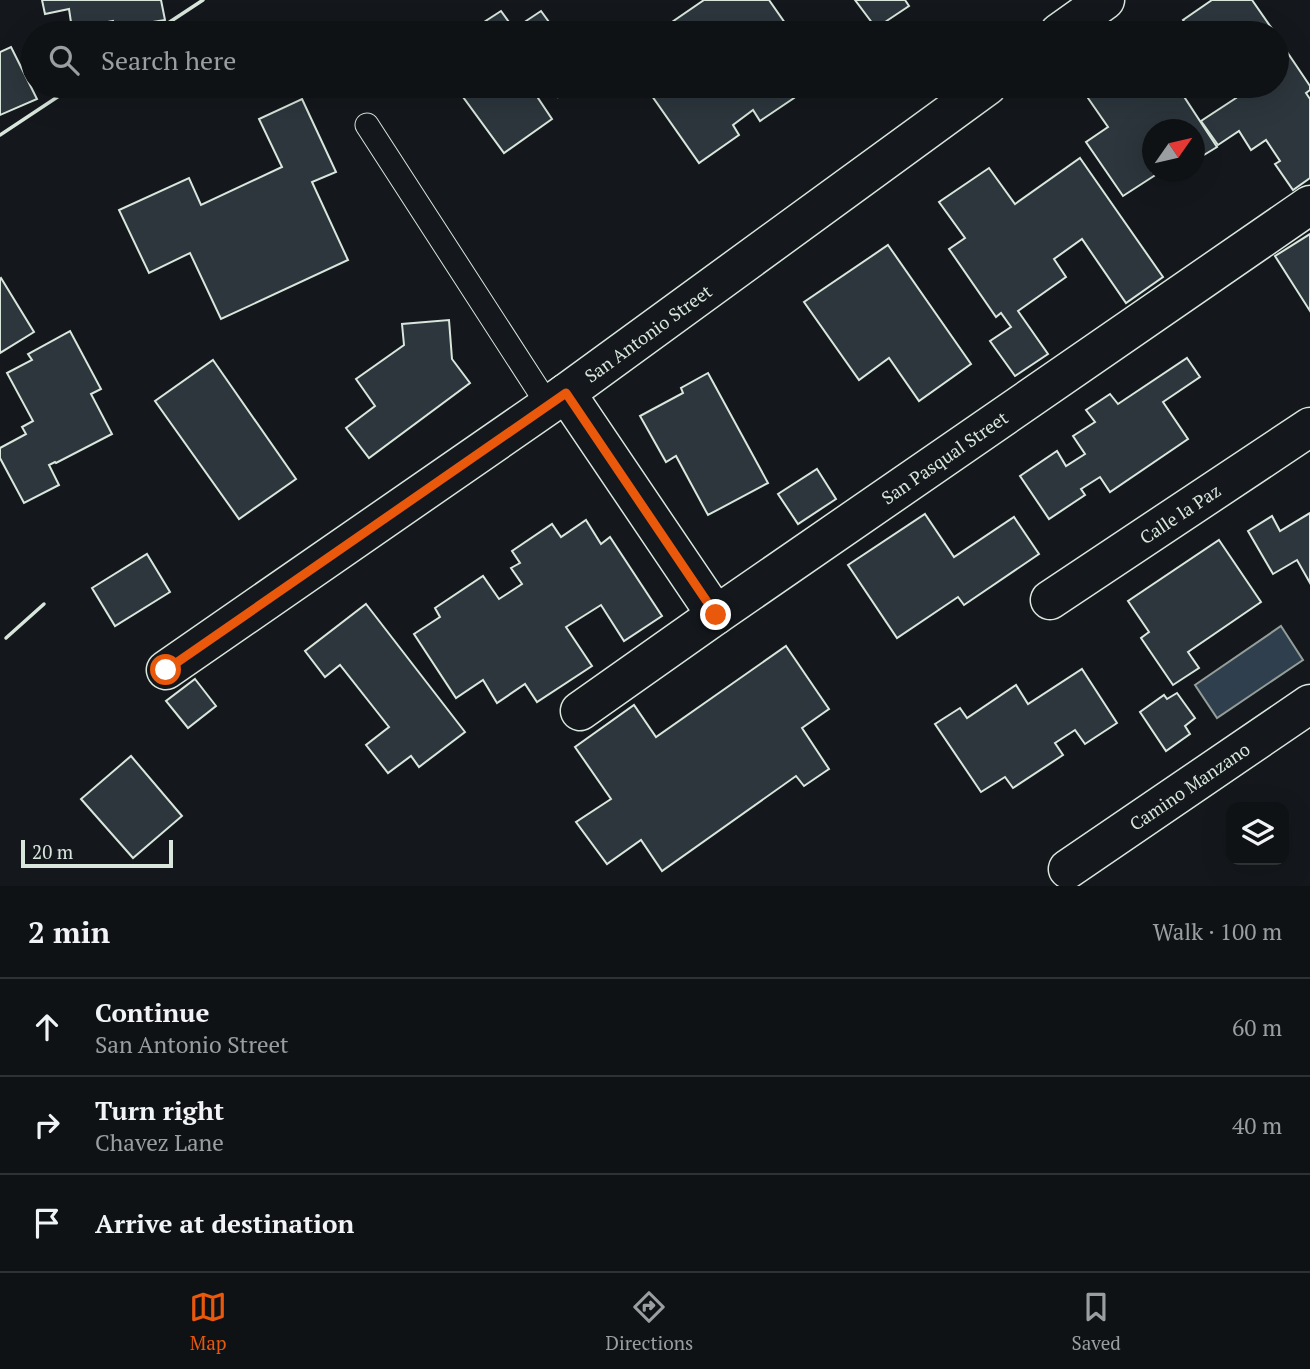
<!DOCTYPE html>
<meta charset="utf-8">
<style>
body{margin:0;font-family:"PT Serif",serif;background:#1d2022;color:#f1f3f6}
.controls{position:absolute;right:21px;bottom:21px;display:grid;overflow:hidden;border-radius:14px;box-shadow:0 7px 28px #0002}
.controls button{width:63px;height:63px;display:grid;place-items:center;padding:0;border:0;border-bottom:2px solid #2f3234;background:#0f1215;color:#f1f3f6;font:35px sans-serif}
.compass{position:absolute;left:1142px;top:119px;width:63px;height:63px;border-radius:50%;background:#0f1215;box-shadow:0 7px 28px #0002;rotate:56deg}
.scale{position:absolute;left:21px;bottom:18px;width:152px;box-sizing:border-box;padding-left:7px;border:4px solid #d8e6dc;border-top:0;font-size:19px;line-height:24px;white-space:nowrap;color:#d8e6dc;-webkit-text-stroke:5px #14181c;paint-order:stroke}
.stop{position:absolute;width:21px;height:21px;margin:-16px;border:5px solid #ea580c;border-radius:50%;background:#fff}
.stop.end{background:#ea580c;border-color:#fff;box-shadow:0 2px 7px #0008}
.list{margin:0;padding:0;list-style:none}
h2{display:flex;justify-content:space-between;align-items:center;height:91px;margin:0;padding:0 28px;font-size:30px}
h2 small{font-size:23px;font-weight:400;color:#9b9ea0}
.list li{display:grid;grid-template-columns:46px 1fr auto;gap:21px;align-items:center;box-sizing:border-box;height:98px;padding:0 28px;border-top:2px solid #2f3234}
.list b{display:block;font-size:26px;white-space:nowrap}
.list p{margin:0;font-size:23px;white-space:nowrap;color:#9b9ea0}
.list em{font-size:23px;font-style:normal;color:#9b9ea0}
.icon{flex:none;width:38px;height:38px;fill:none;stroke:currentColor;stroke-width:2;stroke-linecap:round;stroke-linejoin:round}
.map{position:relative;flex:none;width:1310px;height:886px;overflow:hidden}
.search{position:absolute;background:#0f1215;box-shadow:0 7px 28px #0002;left:21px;right:21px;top:21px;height:77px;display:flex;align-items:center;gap:18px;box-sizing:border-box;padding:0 24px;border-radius:38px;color:#9b9ea0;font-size:26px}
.sheet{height:385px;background:#0f1215}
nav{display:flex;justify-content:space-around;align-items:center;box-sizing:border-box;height:98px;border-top:2px solid #2f3234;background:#0f1215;font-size:19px;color:#9b9ea0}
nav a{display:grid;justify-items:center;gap:4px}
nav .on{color:#ea580c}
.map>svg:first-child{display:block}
</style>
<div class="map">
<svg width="1310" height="886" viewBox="0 0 1310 886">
<rect width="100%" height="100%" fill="#14181c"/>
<!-- water -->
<polygon fill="#2f3f4d" stroke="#939e99" stroke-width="2" points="1281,626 1303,660 1217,718 1195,685"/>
<!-- building -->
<g fill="#2c363c" stroke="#d8e6dc" stroke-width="2">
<polygon points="42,0 161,0 165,20 146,23 148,33 115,33 113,21 72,29 69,9 45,14"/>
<polygon points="704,0 769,0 792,33 656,33"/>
<polygon points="855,0 905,0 909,6 876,28"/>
<polygon points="1212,0 1252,0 1275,33 1192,33 1183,20"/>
<polygon points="501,11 514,29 541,11 557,33 488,33 481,24"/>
<polygon points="1277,37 1310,86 1310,90 1306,93 1310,99 1310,178 1293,190 1275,164 1280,161 1266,140 1251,150 1239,131 1218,145 1201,121 1236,98 1227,86 1277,86"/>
<polygon points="11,47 37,99 0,115 0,52"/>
<polygon points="455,86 573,86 558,97 552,88 538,98 552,119 504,153"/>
<polygon points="645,86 788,86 786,87 794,98 760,121 753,110 733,125 739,135 699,163"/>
<polygon points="1085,86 1191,86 1181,92 1217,147 1194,161 1194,130 1152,130 1152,172 1160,172 1123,196 1086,142 1108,127 1081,88"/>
<polygon points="302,99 336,172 312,182 348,260 221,319 190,253 149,273 119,210 189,178 201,205 282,167 259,119"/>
<polygon points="1080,158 1163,277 1126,303 1082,239 1054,259 1066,277 1018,311 1048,354 1015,376 990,341 1011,327 1001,313 996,317 949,249 965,238 939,202 989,168 1015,204"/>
<polygon points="1310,234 1310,311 1275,256"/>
<polygon points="888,245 971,364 919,401 889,358 859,380 804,302"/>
<polygon points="1,278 34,332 0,353 0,279"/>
<polygon points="449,320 452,359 470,383 369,458 346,428 375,406 356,379 404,345 402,324"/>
<polygon points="70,331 101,389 91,394 112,434 56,463 55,462 49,465 59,485 24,503 0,458 0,448 26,434 22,427 33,421 7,373 32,360 28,354"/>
<polygon points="1187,358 1200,377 1163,402 1188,439 1110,492 1100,477 1081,489 1085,495 1049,519 1020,476 1057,451 1066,466 1085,454 1073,436 1095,422 1086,410 1110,394 1118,404"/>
<polygon points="213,360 296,479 239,519 155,401"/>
<polygon points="708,373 768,483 708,515 676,456 666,462 640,416 683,393 681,388"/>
<polygon points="817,469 836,499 798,524 778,494"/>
<polygon points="1310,513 1310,583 1297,560 1273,574 1248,531 1272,516 1280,531"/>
<polygon points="925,514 954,557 1014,517 1039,554 964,605 958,597 897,638 848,565"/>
<polygon points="586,520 601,544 610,537 662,616 624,641 601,605 566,627 592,666 537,702 525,684 497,703 483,680 456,698 414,634 440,617 435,608 483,576 499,599 522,584 511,568 520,563 512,551 552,524 561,537"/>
<polygon points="1219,540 1261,602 1188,652 1199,668 1173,685 1141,638 1149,632 1128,601"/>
<polygon points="147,554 170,592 115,626 92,588"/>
<polygon points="366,604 465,732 419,767 411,756 388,773 366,745 389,727 340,665 325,677 305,651"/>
<polygon points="786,646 829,709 802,728 829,769 804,786 796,776 662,871 641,840 607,864 576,822 611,799 575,747 634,705 656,737"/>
<polygon points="1082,669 1117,723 1085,744 1075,730 1055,743 1063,755 1013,788 1005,777 981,792 935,724 960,708 967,718 1016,685 1028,704"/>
<polygon points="195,679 216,706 188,728 166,701"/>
<polygon points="1177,693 1195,718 1185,726 1190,734 1166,751 1140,712 1164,695 1167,699"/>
<polygon points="131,756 182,816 133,858 81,799"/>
</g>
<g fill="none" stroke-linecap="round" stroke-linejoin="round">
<defs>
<polyline id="service" points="367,125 548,405"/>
<g id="minor">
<polyline points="1059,33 1105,0"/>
<polyline points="566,393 716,615"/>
<path id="s1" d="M 1050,600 L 1310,427"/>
<path id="s2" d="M 166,670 L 566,393 L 987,86"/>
<path id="s3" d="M 580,711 L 716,615 L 1310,205"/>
<path id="s4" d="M 1068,869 L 1310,704"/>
</g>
</defs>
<!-- service casing -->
<use href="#service" stroke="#d8e6dc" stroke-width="25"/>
<!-- minor casing -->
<use href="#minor" stroke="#d8e6dc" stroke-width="41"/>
<!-- service -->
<use href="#service" stroke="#14181c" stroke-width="23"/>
<!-- minor -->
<use href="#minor" stroke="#14181c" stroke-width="38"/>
<!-- wall -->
<g stroke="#d8e6dc" stroke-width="3.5">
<polyline points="153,33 203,0"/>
<polyline points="0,135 74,86"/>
<polyline points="6,638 44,604"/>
</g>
</g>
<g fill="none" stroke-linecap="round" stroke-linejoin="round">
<!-- route -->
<polyline stroke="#ea580c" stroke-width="9" points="166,670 566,393 716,615"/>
</g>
<g text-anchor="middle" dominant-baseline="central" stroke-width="5" stroke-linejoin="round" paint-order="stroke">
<!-- street labels -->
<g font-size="18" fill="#d8e6dc" stroke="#14181c">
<text stroke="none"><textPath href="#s2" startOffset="588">San Antonio Street</textPath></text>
<text stroke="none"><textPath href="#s3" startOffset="444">San Pasqual Street</textPath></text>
<text stroke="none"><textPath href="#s1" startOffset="156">Calle la Paz</textPath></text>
<text stroke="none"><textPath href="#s4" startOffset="147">Camino Manzano</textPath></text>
</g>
</g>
</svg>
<div class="controls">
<button><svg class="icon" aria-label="layers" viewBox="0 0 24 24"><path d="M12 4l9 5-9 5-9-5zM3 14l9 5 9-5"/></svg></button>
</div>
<svg class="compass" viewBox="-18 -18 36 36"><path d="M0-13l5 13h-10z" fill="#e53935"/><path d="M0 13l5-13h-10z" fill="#9b9ea0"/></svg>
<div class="scale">20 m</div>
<div class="stop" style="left:166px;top:670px"></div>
<div class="stop end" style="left:716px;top:615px"></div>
<div class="search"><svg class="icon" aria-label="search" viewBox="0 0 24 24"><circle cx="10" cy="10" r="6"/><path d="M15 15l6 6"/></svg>Search here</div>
</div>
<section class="sheet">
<h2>2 min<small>Walk · 100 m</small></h2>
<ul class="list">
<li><svg class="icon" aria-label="ahead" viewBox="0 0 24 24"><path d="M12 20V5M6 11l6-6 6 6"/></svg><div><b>Continue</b><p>San Antonio Street</p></div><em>60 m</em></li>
<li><svg class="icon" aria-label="right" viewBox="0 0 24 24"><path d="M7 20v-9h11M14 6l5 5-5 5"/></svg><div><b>Turn right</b><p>Chavez Lane</p></div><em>40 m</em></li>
<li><svg class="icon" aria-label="arrive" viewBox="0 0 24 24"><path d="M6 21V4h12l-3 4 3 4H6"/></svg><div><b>Arrive at destination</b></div></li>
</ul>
</section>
<nav>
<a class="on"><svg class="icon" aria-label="map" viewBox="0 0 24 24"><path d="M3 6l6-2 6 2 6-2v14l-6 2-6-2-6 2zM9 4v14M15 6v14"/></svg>Map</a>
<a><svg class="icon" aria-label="directions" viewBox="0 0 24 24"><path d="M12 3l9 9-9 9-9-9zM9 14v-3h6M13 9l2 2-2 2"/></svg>Directions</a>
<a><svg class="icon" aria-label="saved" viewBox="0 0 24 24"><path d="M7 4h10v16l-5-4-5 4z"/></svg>Saved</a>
</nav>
